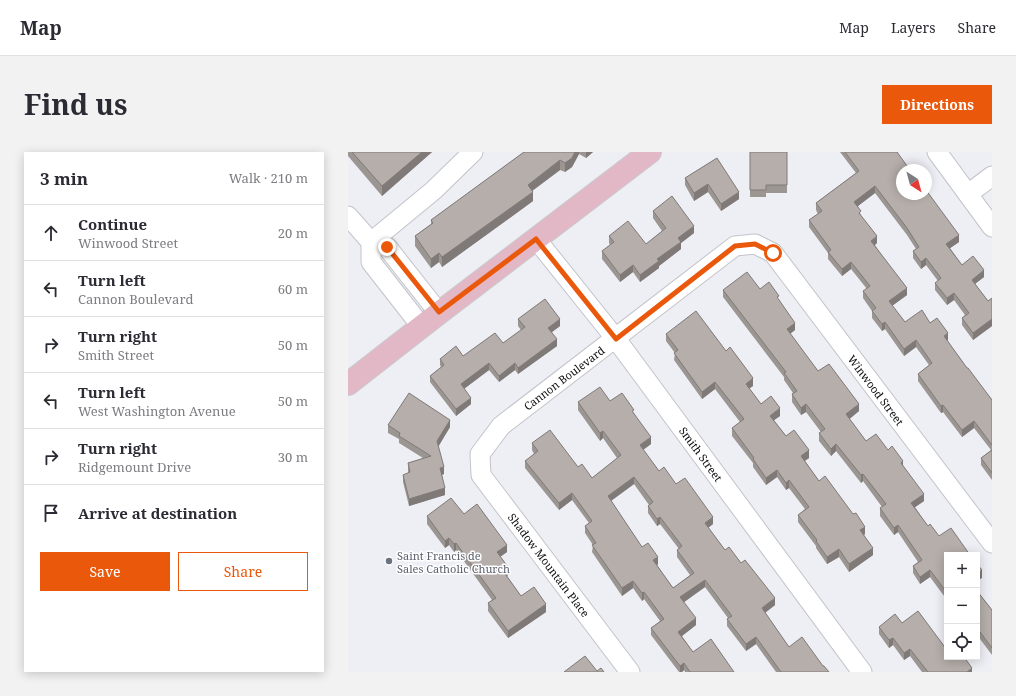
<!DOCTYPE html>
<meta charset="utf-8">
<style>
body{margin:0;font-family:"Noto Serif",serif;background:#f2f2f3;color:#2b2b33}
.controls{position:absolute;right:12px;bottom:12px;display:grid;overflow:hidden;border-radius:0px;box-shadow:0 2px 10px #0003}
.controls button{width:36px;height:36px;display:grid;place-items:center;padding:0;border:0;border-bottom:1px solid #e1e1e2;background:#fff;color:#2b2b33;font:20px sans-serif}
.compass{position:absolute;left:548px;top:12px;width:36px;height:36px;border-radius:50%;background:#fff;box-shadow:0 2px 10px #0003;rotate:144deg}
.stop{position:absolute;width:12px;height:12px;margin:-9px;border:3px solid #ea580c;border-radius:50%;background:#fff}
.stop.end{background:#ea580c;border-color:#fff;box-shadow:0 1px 4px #0008}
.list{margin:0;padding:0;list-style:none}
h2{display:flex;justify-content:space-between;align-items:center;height:52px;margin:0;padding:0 16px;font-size:17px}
h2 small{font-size:13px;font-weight:400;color:#7c7c81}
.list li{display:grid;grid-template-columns:26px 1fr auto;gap:12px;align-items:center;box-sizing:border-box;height:56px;padding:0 16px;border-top:1px solid #e1e1e2}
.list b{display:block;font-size:15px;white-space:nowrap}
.list p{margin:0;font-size:13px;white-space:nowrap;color:#7c7c81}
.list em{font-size:13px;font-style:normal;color:#7c7c81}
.actions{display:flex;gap:8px;padding:12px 16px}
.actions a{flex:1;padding:9px 0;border:1px solid #ea580c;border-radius:0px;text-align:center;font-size:14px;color:#ea580c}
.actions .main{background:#ea580c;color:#fff}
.icon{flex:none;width:22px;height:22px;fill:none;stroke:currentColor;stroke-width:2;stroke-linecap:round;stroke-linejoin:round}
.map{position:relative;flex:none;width:644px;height:520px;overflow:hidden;border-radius:0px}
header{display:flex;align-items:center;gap:24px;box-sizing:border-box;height:56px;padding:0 20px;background:#fff;border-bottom:1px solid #e1e1e2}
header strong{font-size:19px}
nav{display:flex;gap:22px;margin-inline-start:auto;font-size:14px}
.intro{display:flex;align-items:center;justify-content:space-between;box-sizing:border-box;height:96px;padding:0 24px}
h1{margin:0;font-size:28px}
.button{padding:10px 18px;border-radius:0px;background:#ea580c;color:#fff;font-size:14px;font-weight:700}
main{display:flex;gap:24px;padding:0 24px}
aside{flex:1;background:#fff;border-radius:0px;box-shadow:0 2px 10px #0003}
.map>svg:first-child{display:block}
</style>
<header>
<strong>Map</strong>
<nav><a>Map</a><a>Layers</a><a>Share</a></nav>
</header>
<div class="intro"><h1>Find us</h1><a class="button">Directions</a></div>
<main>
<aside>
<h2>3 min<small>Walk · 210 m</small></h2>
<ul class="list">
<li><svg class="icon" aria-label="ahead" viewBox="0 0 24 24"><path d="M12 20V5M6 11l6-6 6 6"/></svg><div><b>Continue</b><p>Winwood Street</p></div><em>20 m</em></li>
<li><svg class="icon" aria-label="left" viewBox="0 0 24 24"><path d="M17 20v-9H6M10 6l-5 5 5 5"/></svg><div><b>Turn left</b><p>Cannon Boulevard</p></div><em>60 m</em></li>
<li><svg class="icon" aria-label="right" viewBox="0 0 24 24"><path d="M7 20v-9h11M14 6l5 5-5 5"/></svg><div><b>Turn right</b><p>Smith Street</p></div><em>50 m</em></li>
<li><svg class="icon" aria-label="left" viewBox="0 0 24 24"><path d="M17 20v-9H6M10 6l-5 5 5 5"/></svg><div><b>Turn left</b><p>West Washington Avenue</p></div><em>50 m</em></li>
<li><svg class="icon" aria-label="right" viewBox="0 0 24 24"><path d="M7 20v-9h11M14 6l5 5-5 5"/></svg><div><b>Turn right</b><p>Ridgemount Drive</p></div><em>30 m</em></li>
<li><svg class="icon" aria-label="arrive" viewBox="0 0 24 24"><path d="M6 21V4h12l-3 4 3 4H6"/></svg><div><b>Arrive at destination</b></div></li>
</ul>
<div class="actions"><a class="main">Save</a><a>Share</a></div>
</aside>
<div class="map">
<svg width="644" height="520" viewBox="0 0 644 520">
<rect width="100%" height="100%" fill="#eeeef5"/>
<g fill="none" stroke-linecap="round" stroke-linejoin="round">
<defs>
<g id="minor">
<polyline points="589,0 644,75"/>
<polyline points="620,42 644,24"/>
<polyline points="0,64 23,90 39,95 91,161"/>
<polyline points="188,87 268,187 514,520"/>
<polyline points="23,90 86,38 125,0"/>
<polyline points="23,90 23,110 73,174"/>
<polyline points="282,520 133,323 132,302 153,274 387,94 407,92 425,101 644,391"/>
</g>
<polyline id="major" points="0,232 91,161 302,0"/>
</defs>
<!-- minor casing -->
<use href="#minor" stroke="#c3c3ca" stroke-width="21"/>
<!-- major casing -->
<use href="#major" stroke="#cacaca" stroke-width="24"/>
<!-- minor -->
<use href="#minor" stroke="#fff" stroke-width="19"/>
<!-- major -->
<use href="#major" stroke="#e2b8c7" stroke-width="22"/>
</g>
<!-- wall -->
<g fill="#9c9693" fill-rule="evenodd">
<polygon points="0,0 84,0 34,44 0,4"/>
<polygon points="176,0 245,0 238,6 231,2 224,15 217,20 212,18 184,39 185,49 94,115 91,110 83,116 67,94 67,84 83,72 83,68"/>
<polygon points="402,0 439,0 439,41 418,41 418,45 402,45"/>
<polygon points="492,0 549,0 611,90 602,96 614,113 636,125 627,132 640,149 644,146 644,174 625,188 614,173 614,166 617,163 606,148 599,153 587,138 587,131 590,129 578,113 573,117 565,106 565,99 568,97 559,83 527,41 510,54 513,64 529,91 527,93 559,143 544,154 557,170 582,171 600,188 599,189 619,216 644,248 644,328 633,313 633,306 643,298 626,276 614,285 595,260 593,261 570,229 570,222 581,213 568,195 556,204 537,177 534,179 524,166 524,159 515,146 515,139 519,137 503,117 494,124 480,107 480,101 461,75 461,68 470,62 468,58 468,51 508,21"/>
<polygon points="369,6 391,47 373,59 360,40 346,49 337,33 337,26"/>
<polygon points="305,59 346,81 333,91 333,97 311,114 311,116 292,130 285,120 272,130 254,107 254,99 262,93 261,91 261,84 298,92 314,79 305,66"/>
<polygon points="412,137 431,149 447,178 442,182 470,219 511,259 501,267 518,289 540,298 555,314 576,349 567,355 599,403 599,448 582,425 572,432 565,421 565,414 570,410 550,380 546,383 532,364 532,356 534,355 515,329 513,331 488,299 483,304 471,289 471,281 473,280 458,260 453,263 444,250 444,242 445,241 436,228 436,225 375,145 375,138"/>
<polygon points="170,167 212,174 204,180 209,194 170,222 167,218 151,230 141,218 116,237 123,252 108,264 82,230 82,224 93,215 92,213 92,207 115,204 155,191 173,178 170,174"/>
<polygon points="318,182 378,199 405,234 401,236 413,252 432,264 426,268 438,284 461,306 457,309 471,329 517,382 516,383 525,403 501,420 491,405 479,412 468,396 468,394 450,370 450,363 457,357 441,336 438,338 429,325 418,333 405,315 405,311 384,284 384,276 392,270 367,237 354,247 326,208 327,201 318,189"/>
<path d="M 262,249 L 286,261 L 303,292 L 295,298 L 311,319 L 328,332 L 365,372 L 360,376 L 377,398 L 427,453 L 417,461 L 441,495 L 475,514 L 481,520 L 428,520 L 408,492 L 398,499 L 379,474 L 379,467 L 380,466 L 357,435 L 336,450 L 348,473 L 334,484 L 345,500 L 386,520 L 337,520 L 336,518 L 334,520 L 331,520 L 303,483 L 303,476 L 312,469 L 296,447 L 294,449 L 285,436 L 274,444 L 244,400 L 245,393 L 237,381 L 237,374 L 241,371 L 224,348 L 211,358 L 177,316 L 177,309 L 186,302 L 184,298 L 184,291 L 230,315 L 244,326 L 269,306 L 255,286 L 252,289 L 230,258 L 230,250 ZM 286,332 L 301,353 L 300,354 L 300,361 L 309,374 L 312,372 L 331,397 L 329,398 L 329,405 L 342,423 L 325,436 L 309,413 L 310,412 L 294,395 L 263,349 Z"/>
<polygon points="40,273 102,275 90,294 96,322 94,323 97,343 61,354 55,330 55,323 60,321 60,311 75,306 51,291 51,287 40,281"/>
<polygon points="116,362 159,400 152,405 160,423 159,424 173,444 198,460 160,486 140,459 140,451 144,448 108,398 106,400 101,393 97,396 79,372 79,364"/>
<polygon points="629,439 644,458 644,503 629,483"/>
<polygon points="554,471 605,506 624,520 574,520 562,504 556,508 545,493 541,496 531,482 531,475"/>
</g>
<!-- shaded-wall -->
<g fill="#7f7a78">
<polygon points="74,0 84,0 34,44 34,34"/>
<polygon points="227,0 231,0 231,2 224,15 217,20 217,11"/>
<polygon points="238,0 245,0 238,6"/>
<polygon points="212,8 212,18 180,42 180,33"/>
<polygon points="360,32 360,40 346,49 346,41"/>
<polygon points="527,34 527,41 506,57 506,50"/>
<polygon points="185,40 185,49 94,115 94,105"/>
<polygon points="391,40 391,47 373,59 373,52"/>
<polygon points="346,74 346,81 333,91 333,97 311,114 311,116 292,130 292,123 330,86"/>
<polygon points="611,83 611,90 598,99 598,92"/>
<polygon points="529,84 529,91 523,96 523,89"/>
<polygon points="91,101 91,110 83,116 83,107"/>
<polygon points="578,106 578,113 573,117 573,110"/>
<polygon points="503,110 503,117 494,124 494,117"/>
<polygon points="285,113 285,120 272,130 272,123"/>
<polygon points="636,118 636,125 624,134 624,128"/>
<polygon points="559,136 559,143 541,156 541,149"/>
<polygon points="606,141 606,148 599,153 599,146"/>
<polygon points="212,167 212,174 200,183 200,176"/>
<polygon points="644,167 644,174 625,188 625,181"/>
<polygon points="537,170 537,177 534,179 534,172"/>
<polygon points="447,171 447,178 439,184 439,177"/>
<polygon points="600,181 600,188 596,191 596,184"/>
<polygon points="209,187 209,194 170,222 170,216"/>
<polygon points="568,188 568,195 556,204 556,197"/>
<polygon points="141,211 141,218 113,239 113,232"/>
<polygon points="167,211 167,218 151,230 151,224"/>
<polygon points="405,226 405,234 398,239 398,232"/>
<polygon points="367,230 367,237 354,247 354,240"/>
<polygon points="123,246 123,252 108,264 108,257"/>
<polygon points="458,252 458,260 453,263 453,256"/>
<polygon points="511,252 511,259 498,270 498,262"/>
<polygon points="595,253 595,260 593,261 593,254"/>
<polygon points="432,256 432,264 422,271 422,264"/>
<polygon points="102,268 102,275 89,297 89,289"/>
<polygon points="626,269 626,276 614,285 614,278"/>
<polygon points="255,279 255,286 252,289 252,281"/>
<polygon points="303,285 303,292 292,300 292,293"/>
<polygon points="488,292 488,299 483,304 483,297"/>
<polygon points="461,298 461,306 453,311 453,304"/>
<polygon points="555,309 555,316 553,311"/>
<polygon points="96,315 96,322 92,323 92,316"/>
<polygon points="429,318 429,325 418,333 418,326"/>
<polygon points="515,322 515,329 513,331 513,323"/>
<polygon points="286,325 286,332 260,351 260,344"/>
<polygon points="441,328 441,336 438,338 438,331"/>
<polygon points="97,336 97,343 61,354 61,347"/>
<polygon points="224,341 224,348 211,358 211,351"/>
<polygon points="576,342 576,349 563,358 563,351"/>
<polygon points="312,365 312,372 309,374 309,367"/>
<polygon points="365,365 365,372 357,378 357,371"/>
<polygon points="550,373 550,380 546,383 546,376"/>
<polygon points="517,375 517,382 512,385 512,378"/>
<polygon points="101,386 101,393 97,396 97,389"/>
<polygon points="108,391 108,398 106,400 106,392"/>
<polygon points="159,393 159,400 149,407 149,400"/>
<polygon points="525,396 525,403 501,420 501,412"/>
<polygon points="491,397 491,405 479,412 479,405"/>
<polygon points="310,405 310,412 305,416 305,408"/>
<polygon points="160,415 160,423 155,426 155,419"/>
<polygon points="582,418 582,425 572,432 572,425"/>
<polygon points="634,418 634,426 629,429 629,422"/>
<polygon points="357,428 357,435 332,453 332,445"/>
<polygon points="285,429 285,436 274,444 274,436"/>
<polygon points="296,440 296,447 294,449 294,441"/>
<polygon points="427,446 427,453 414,463 414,456"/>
<polygon points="198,452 198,460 160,486 160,479"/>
<polygon points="348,466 348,473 330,487 330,480"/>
<polygon points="408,485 408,492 398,499 398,492"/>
<polygon points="545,486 545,493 541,496 541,488"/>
<polygon points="562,497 562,504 556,508 556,501"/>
<polygon points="336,511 336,518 334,520 332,520 332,514"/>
<polygon points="624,516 624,520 619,520"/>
</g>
<!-- building -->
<g fill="#b5aeab" stroke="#7f7a78" fill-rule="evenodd">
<polygon points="4,0 74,0 34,34"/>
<polygon points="176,0 227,0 224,6 217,11 212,8 180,33 185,40 94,105 91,101 83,107 67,84 85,71 83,68"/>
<polygon points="402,0 439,0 439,33 418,33 418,38 402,38"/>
<polygon points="497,0 549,0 562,18 554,18 554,42 578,42 578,38 611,83 598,92 614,113 625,104 636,118 624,128 640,149 644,146 644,167 625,181 614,166 621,161 606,141 599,146 587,131 593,126 578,106 573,110 565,99 571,95 559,76 527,34 506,50 513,59 511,61 529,84 523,89 559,136 541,149 557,170 574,158 582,171 589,166 600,181 596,184 619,216 620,216 644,248 644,293 626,269 614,278 595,253 593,254 570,222 584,211 568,188 556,197 537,170 534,172 524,159 528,156 515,139 522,134 503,110 494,117 480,100 483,98 461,68 474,59 468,51 511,19"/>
<polygon points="369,6 391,40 373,52 360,32 346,41 337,26"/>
<polygon points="324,44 346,74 330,86 333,90 309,107 311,109 292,123 285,113 272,123 254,99 266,90 261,84 280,69 298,92 318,76 305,59"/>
<polygon points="399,120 412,137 421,130 431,144 429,145 447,171 439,177 470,219 481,212 511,252 498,262 518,289 528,282 540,298 544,294 555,309 553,311 576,342 563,351 580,374 582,372 591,384 603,376 622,403 599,403 599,441 582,418 572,425 565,414 574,408 550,373 546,376 532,356 538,352 515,322 513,323 488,292 483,297 471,281 477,277 458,252 453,256 444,242 449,239 436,221 438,220 375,138"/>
<polygon points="197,147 212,167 200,176 209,187 170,216 167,211 151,224 141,211 113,232 123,246 108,257 82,224 96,213 92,207 108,194 115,204 147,181 155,191 177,175 170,167"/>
<polygon points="348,159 378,199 382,195 405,226 398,232 413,252 423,244 432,256 422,264 438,284 446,278 461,298 453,304 471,329 477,324 505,362 508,361 517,375 512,378 525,396 501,412 491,397 479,405 468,389 469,388 450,363 461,355 441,328 438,331 429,318 418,326 405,307 406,306 384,276 396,267 367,230 354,240 326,201 330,198 318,182"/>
<path d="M 252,235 L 262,249 L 274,241 L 286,258 L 284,259 L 303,285 L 292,293 L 311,319 L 316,315 L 328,332 L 337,326 L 365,365 L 357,371 L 377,398 L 381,395 L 393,411 L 397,408 L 427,446 L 414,456 L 441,495 L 454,485 L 475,514 L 476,514 L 481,520 L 433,520 L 408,485 L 398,492 L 379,467 L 384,464 L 357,428 L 332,445 L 348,466 L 330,480 L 345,500 L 363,487 L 386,520 L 342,520 L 336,511 L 332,514 L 303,476 L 316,467 L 296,440 L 294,441 L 285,429 L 274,436 L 244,393 L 248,391 L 237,374 L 244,369 L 224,341 L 211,351 L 177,309 L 190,299 L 184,291 L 202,278 L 230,315 L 234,312 L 244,326 L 273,303 L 255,279 L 252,281 L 230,250 ZM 286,325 L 305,350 L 300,354 L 309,367 L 312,365 L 334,394 L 329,398 L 346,421 L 325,436 L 305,408 L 310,405 L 300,391 L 294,395 L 260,344 Z"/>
<polygon points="61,241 102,268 89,289 96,315 92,316 97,336 61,347 55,323 62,320 60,311 83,304 51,284 52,281 40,273"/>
<polygon points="644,298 644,321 633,306"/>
<polygon points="103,346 116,362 129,352 159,393 149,400 160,415 155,419 173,444 186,435 198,452 160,479 140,451 148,446 108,391 106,392 101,386 97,389 79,364"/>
<polygon points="629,412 634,418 629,422"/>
<polygon points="629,439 644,458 644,496 629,476"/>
<polygon points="570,459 599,498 599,505 604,505 605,506 606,505 616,505 624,516 619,520 580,520 562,497 556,501 545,486 541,488 531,475 547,462 554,471"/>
<polygon points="237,504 249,519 253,516 256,520 216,520"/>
</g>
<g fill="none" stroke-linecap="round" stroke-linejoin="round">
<!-- route -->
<polyline stroke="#ea580c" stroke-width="5" points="39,95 91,160 188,87 268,187 387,94 407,92 425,101"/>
</g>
<!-- markers -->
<circle fill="#6b7280" stroke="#fff" stroke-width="1.5" cx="41" cy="409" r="4"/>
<g text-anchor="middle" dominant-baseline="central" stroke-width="3" stroke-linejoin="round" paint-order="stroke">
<!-- street labels -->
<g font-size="11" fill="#0c0c0e" stroke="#fff">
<text transform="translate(216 226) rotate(-37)">Cannon Boulevard</text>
<text transform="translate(528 238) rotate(53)">Winwood Street</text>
<text transform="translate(353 302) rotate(54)">Smith Street</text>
<text transform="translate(201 413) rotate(53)">Shadow Mountain Place</text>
</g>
<!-- worship labels -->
<g font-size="11" fill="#5b616d" stroke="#fff" text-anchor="start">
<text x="49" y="403">Saint Francis de<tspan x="49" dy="13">Sales Catholic Church</tspan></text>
</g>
</g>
</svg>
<div class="controls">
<button>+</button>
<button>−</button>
<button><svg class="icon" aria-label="locate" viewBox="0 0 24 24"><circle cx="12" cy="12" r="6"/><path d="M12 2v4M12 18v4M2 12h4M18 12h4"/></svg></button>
</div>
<svg class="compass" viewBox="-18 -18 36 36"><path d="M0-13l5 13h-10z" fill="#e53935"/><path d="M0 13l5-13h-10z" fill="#7c7c81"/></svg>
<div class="stop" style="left:425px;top:101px"></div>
<div class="stop end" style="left:39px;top:95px"></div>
</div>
</main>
